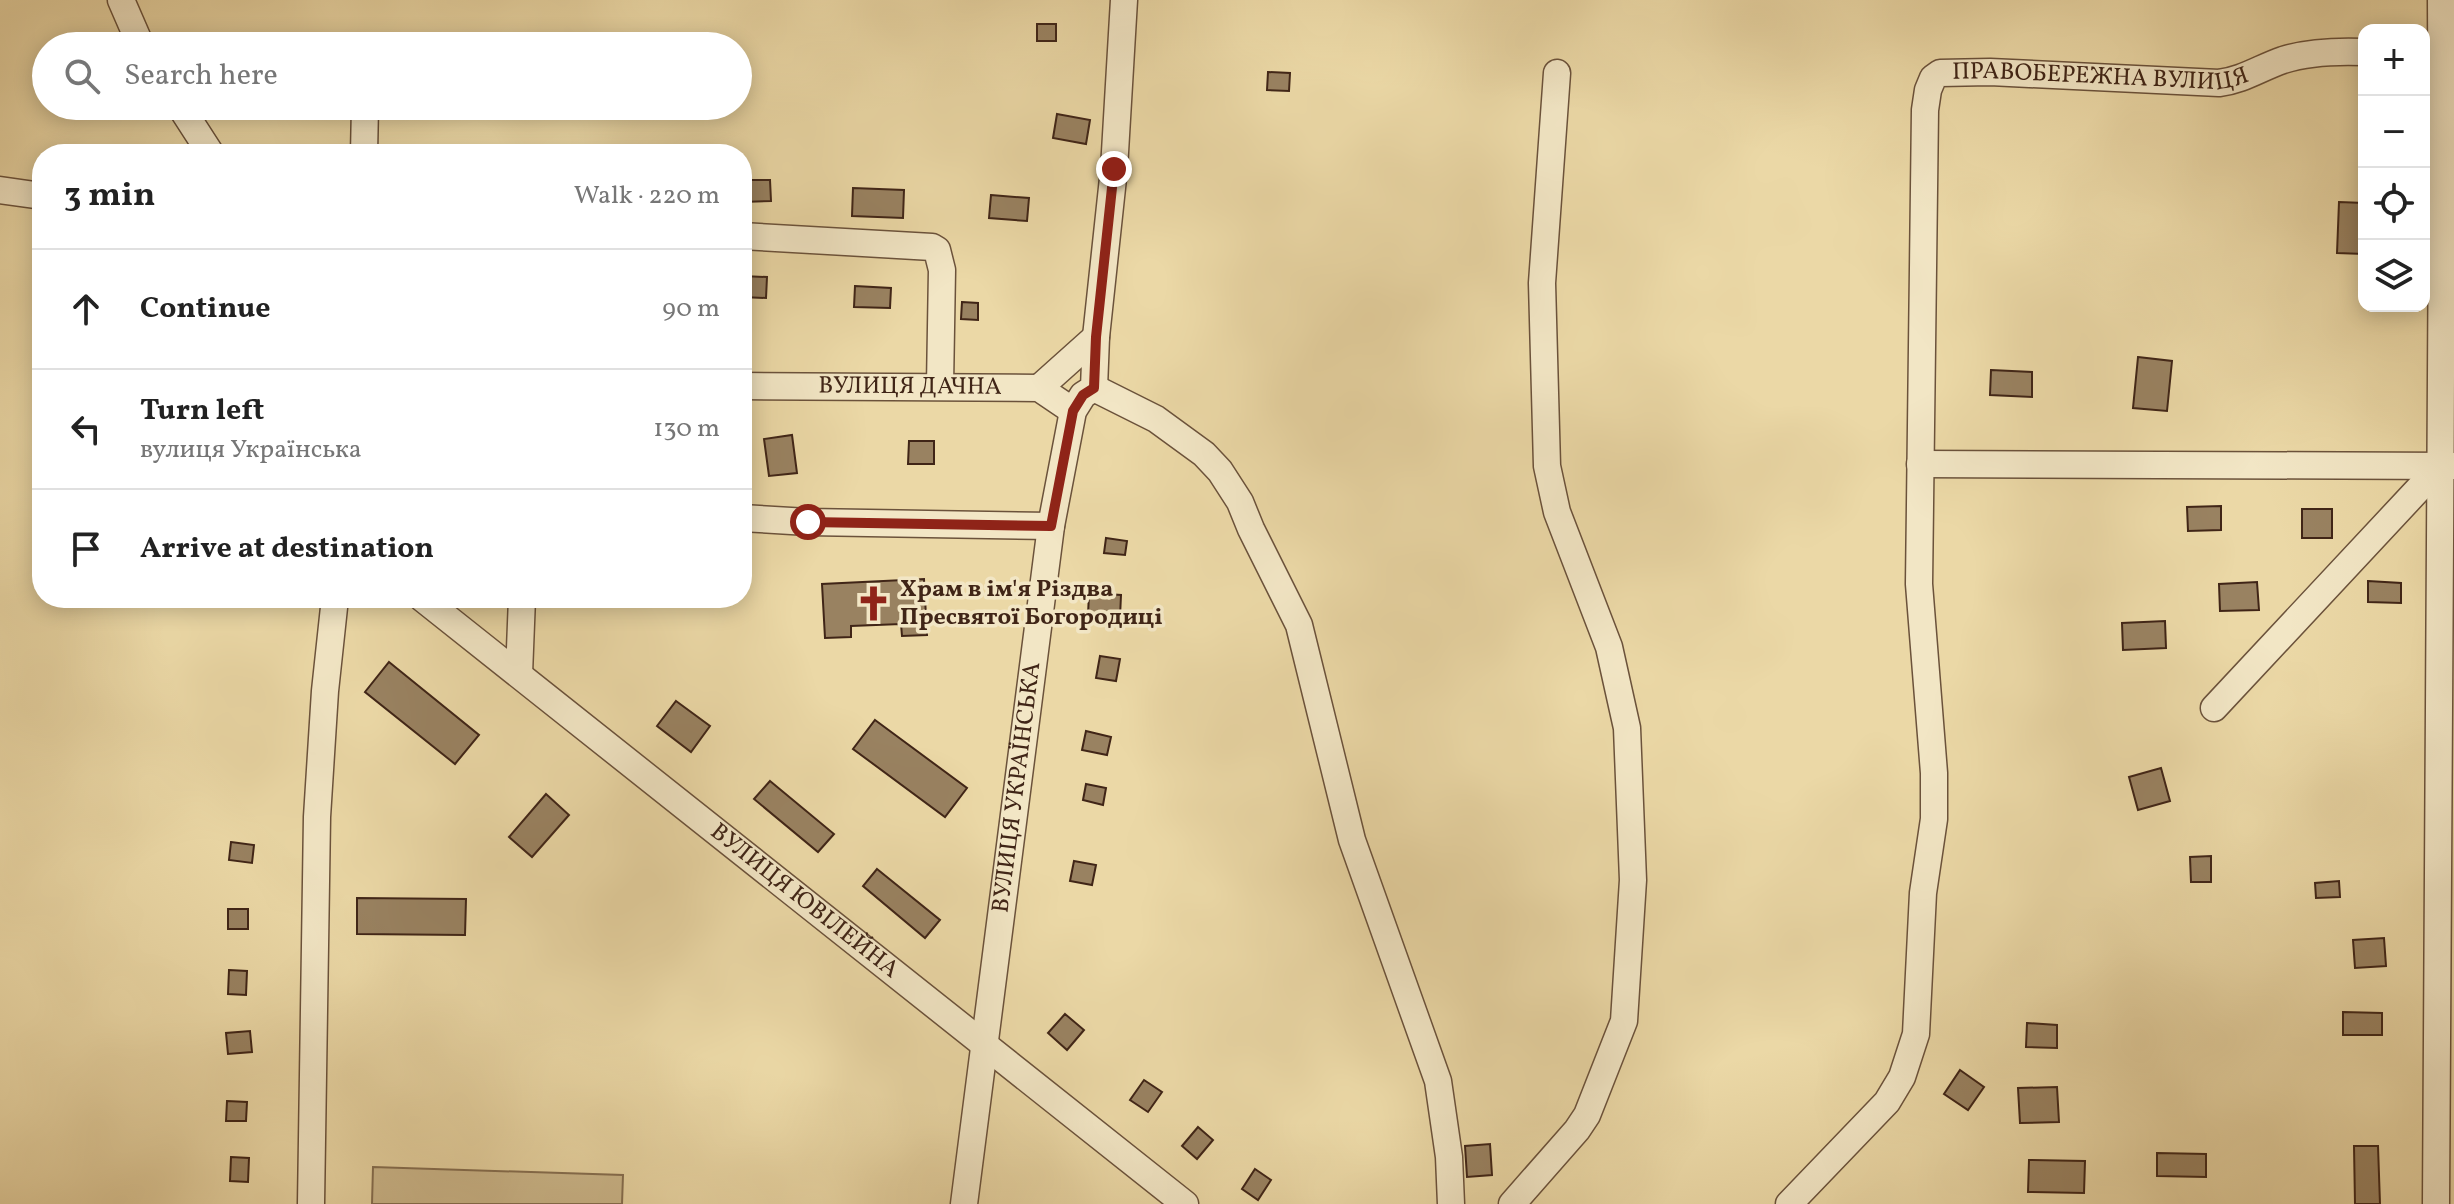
<!DOCTYPE html>
<meta charset="utf-8">
<style>
body{margin:0;font-family:Vollkorn,serif;background:#f2f2f2;color:#222}
.controls{position:absolute;right:24px;top:24px;display:grid;overflow:hidden;border-radius:16px;box-shadow:0 4px 20px #0003}
.controls button{width:72px;height:72px;display:grid;place-items:center;padding:0;border:0;border-bottom:2px solid #e0e0e0;background:#fff;color:#222;font:40px sans-serif}
.stop{position:absolute;width:24px;height:24px;margin:-18px;border:6px solid #8f2418;border-radius:50%;background:#fff}
.stop.end{background:#8f2418;border-color:#fff;box-shadow:0 2px 8px #0008}
.list{margin:0;padding:0;list-style:none}
h2{display:flex;justify-content:space-between;align-items:center;height:104px;margin:0;padding:0 32px;font-size:34px}
h2 small{font-size:26px;font-weight:400;color:#767676}
.list li{display:grid;grid-template-columns:52px 1fr auto;gap:24px;align-items:center;box-sizing:border-box;height:120px;padding:0 32px;border-top:2px solid #e0e0e0}
.list b{display:block;font-size:30px;white-space:nowrap}
.list p{margin:0;font-size:26px;white-space:nowrap;color:#767676}
.list em{font-size:26px;font-style:normal;color:#767676}
.icon{flex:none;width:44px;height:44px;fill:none;stroke:currentColor;stroke-width:2;stroke-linecap:round;stroke-linejoin:round}
.map{position:relative;flex:none;width:2454px;height:1204px;overflow:hidden}
.search{position:absolute;background:#fff;box-shadow:0 4px 20px #0003;left:32px;top:32px;width:720px;height:88px;display:flex;align-items:center;gap:20px;box-sizing:border-box;padding:0 28px;border-radius:44px;color:#767676;font-size:30px}
.panel{position:absolute;background:#fff;box-shadow:0 4px 20px #0003;left:32px;top:144px;width:720px;height:464px;border-radius:32px}
.map>svg:first-child{display:block}
</style>
<div class="map">
<svg width="2454" height="1204" viewBox="0 0 2454 1204">
<rect width="100%" height="100%" fill="#ebd8a6"/>
<filter id="stains"><feTurbulence type="fractalNoise" baseFrequency=".0025" numOctaves="4"/><feColorMatrix values="0 0 0 0 .2 0 0 0 0 .09 0 0 0 0 .02 0 0 0 .5 -.17"/></filter>
<radialGradient id="worn" r=".72"><stop offset=".6" stop-color="#630" stop-opacity="0"/><stop offset="1" stop-color="#630" stop-opacity=".3"/></radialGradient>
<!-- green -->
<polygon fill="#ceba8e" stroke="#877052" stroke-width="2" points="373,1167 623,1175 622,1204 372,1204"/>
<!-- building -->
<g fill="#998261" stroke="#402517" stroke-width="2">
<rect x="1037" y="24" width="19" height="17"/>
<polygon points="1268,72 1290,73 1289,91 1267,90"/>
<polygon points="1057,114 1090,120 1086,144 1053,138"/>
<polygon points="742,180 770,180 771,201 742,202"/>
<polygon points="853,188 904,190 903,218 852,216"/>
<polygon points="991,195 1029,198 1027,221 989,218"/>
<polygon points="2339,202 2364,203 2364,254 2337,253"/>
<polygon points="742,276 767,277 766,298 742,297"/>
<polygon points="855,286 891,288 890,308 854,307"/>
<polygon points="962,302 978,303 978,320 961,319"/>
<polygon points="2138,357 2172,361 2167,411 2133,408"/>
<polygon points="1991,370 2032,372 2032,397 1990,395"/>
<polygon points="792,435 797,473 769,476 764,439"/>
<polygon points="909,441 934,441 934,464 908,464"/>
<polygon points="2221,506 2221,530 2188,531 2187,507"/>
<rect x="2302" y="509" width="30" height="29"/>
<polygon points="1106,538 1127,541 1125,555 1104,553"/>
<polygon points="924,579 927,635 902,636 901,624 851,626 851,637 825,638 822,584"/>
<polygon points="2368,581 2401,583 2401,603 2368,602"/>
<polygon points="2257,582 2259,610 2220,611 2219,584"/>
<polygon points="1089,593 1121,595 1120,617 1088,615"/>
<polygon points="2165,621 2166,648 2123,650 2122,623"/>
<polygon points="1100,656 1120,659 1116,681 1096,678"/>
<polygon points="389,662 479,735 455,764 365,692"/>
<polygon points="676,701 710,726 691,752 657,726"/>
<polygon points="875,720 967,788 945,817 853,749"/>
<polygon points="1086,731 1111,737 1107,755 1082,750"/>
<polygon points="2161,768 2170,801 2138,810 2129,777"/>
<polygon points="770,781 834,834 818,852 754,799"/>
<polygon points="1086,784 1106,788 1103,805 1083,800"/>
<polygon points="546,794 569,815 532,857 509,837"/>
<polygon points="231,842 254,845 252,863 229,860"/>
<polygon points="2211,856 2211,882 2191,882 2190,857"/>
<polygon points="1074,861 1096,865 1092,885 1070,881"/>
<polygon points="877,869 940,920 925,938 863,886"/>
<polygon points="2339,881 2340,897 2316,898 2315,883"/>
<polygon points="357,898 466,899 465,935 357,934"/>
<rect x="228" y="909" width="20" height="20"/>
<polygon points="2384,938 2386,966 2355,968 2353,940"/>
<polygon points="229,970 247,971 246,995 228,994"/>
<polygon points="2343,1012 2382,1013 2382,1035 2343,1035"/>
<polygon points="1065,1014 1084,1030 1067,1050 1048,1033"/>
<polygon points="2027,1023 2057,1025 2057,1048 2026,1047"/>
<polygon points="250,1031 252,1052 228,1054 226,1033"/>
<polygon points="1960,1070 1984,1087 1968,1110 1944,1094"/>
<polygon points="1144,1080 1162,1092 1148,1112 1130,1100"/>
<polygon points="2057,1087 2059,1122 2020,1123 2018,1088"/>
<polygon points="227,1101 247,1102 246,1121 226,1121"/>
<polygon points="1198,1127 1213,1140 1197,1159 1182,1146"/>
<polygon points="1490,1144 1492,1175 1467,1177 1465,1146"/>
<polygon points="2354,1146 2378,1146 2380,1204 2355,1204"/>
<polygon points="2157,1153 2206,1154 2206,1177 2157,1176"/>
<polygon points="231,1157 249,1158 248,1182 230,1181"/>
<polygon points="2029,1160 2085,1161 2084,1193 2028,1192"/>
<polygon points="1255,1169 1271,1180 1258,1200 1242,1189"/>
</g>
<g fill="none" stroke-linecap="round" stroke-linejoin="round">
<defs>
<g id="minor">
<polyline points="121,0 141,46"/>
<polyline points="180,106 211,154"/>
<polyline points="364,154 365,106"/>
<polyline points="0,190 42,196"/>
<polyline points="742,236 932,247 937,250 942,270 940,385"/>
<path id="s1" d="M 742,386 L 1039,388 L 1073,411"/>
<polyline points="1039,388 1096,337"/>
<polyline points="1094,388 1156,419 1204,454 1220,471 1240,502 1251,529 1299,625 1352,840 1438,1081 1449,1157 1451,1204"/>
<polyline points="1920,464 2454,466"/>
<polyline points="742,518 808,522 1051,526"/>
<path id="s2" d="M 422,598 L 1185,1204"/>
<polyline points="519,674 522,598"/>
<polyline points="2214,708 2440,466"/>
<polyline points="311,1204 317,817 325,691 335,598"/>
<path id="s3" d="M 964,1204 L 1051,526 L 1073,411 L 1083,395 L 1094,388 L 1096,337 L 1114,169 L 1124,0"/>
<polyline points="1512,1204 1577,1130 1587,1115 1624,1021 1633,880 1627,728 1609,647 1557,512 1547,466 1542,283 1557,73"/>
<path id="s4" d="M 1789,1204 L 1887,1102 L 1902,1077 L 1916,1034 L 1923,893 L 1934,819 L 1934,773 L 1919,584 L 1925,110 L 1928,90 L 1933,78 L 1940,73 L 1990,72 L 2219,83 C 2243,80 2260,68 2283,60 C 2308,52 2338,51 2364,52"/>
<polyline points="2436,1204 2442,211 2441,0"/>
</g>
</defs>
<!-- minor casing -->
<use href="#minor" stroke="#6b523b" stroke-width="29"/>
<!-- minor -->
<use href="#minor" stroke="#f2e6c5" stroke-width="26"/>
</g>
<g fill="none" stroke-linecap="round" stroke-linejoin="round">
<!-- route -->
<polyline stroke="#8f2418" stroke-width="10" points="808,522 1051,526 1073,411 1083,395 1094,388 1096,337 1114,169"/>
</g>
<!-- icons -->
<defs>
<symbol id="church-bare" viewBox="-9 -9 18 18"><path d="M-1.2-6h2.4v3.5h3.3v2.4h-3.3V6h-2.4V-.1h-3.3v-2.4h3.3Z" fill="#8f2418" stroke="#f2e6c5" stroke-width="2.5" paint-order="stroke"/></symbol>
</defs>
<g fill-rule="evenodd">
<use href="#church-bare" x="848" y="578" width="51" height="51"/>
</g>
<g text-anchor="middle" dominant-baseline="central" stroke-width="7" stroke-linejoin="round" paint-order="stroke">
<!-- street labels -->
<g font-size="24" fill="#402517" stroke="#f2e6c5">
<text stroke="none"><textPath href="#s4" startOffset="1344">ПРАВОБЕРЕЖНА ВУЛИЦЯ</textPath></text>
<text stroke="none"><textPath href="#s1" startOffset="168">ВУЛИЦЯ ДАЧНА</textPath></text>
<text stroke="none"><textPath href="#s3" startOffset="420">ВУЛИЦЯ УКРАЇНСЬКА</textPath></text>
<text stroke="none"><textPath href="#s2" startOffset="488">ВУЛИЦЯ ЮВІЛЕЙНА</textPath></text>
</g>
<!-- poi labels -->
<g font-size="24" font-weight="bold" fill="#402517" stroke="#f2e6c5" text-anchor="start">
<text x="900" y="590">Храм в ім'я Різдва<tspan x="900" dy="28">Пресвятої Богородиці</tspan></text>
</g>
</g>
<rect width="100%" height="100%" filter="url(#stains)"/>
<rect width="100%" height="100%" fill="url(#worn)"/>
</svg>
<div class="controls">
<button>+</button>
<button>−</button>
<button><svg class="icon" aria-label="locate" viewBox="0 0 24 24"><circle cx="12" cy="12" r="6"/><path d="M12 2v4M12 18v4M2 12h4M18 12h4"/></svg></button>
<button><svg class="icon" aria-label="layers" viewBox="0 0 24 24"><path d="M12 4l9 5-9 5-9-5zM3 14l9 5 9-5"/></svg></button>
</div>
<div class="stop" style="left:808px;top:522px"></div>
<div class="stop end" style="left:1114px;top:169px"></div>
<div class="search"><svg class="icon" aria-label="search" viewBox="0 0 24 24"><circle cx="10" cy="10" r="6"/><path d="M15 15l6 6"/></svg>Search here</div>
<section class="panel">
<h2>3 min<small>Walk · 220 m</small></h2>
<ul class="list">
<li><svg class="icon" aria-label="ahead" viewBox="0 0 24 24"><path d="M12 20V5M6 11l6-6 6 6"/></svg><div><b>Continue</b></div><em>90 m</em></li>
<li><svg class="icon" aria-label="left" viewBox="0 0 24 24"><path d="M17 20v-9H6M10 6l-5 5 5 5"/></svg><div><b>Turn left</b><p>вулиця Українська</p></div><em>130 m</em></li>
<li><svg class="icon" aria-label="arrive" viewBox="0 0 24 24"><path d="M6 21V4h12l-3 4 3 4H6"/></svg><div><b>Arrive at destination</b></div></li>
</ul>
</section>
</div>
